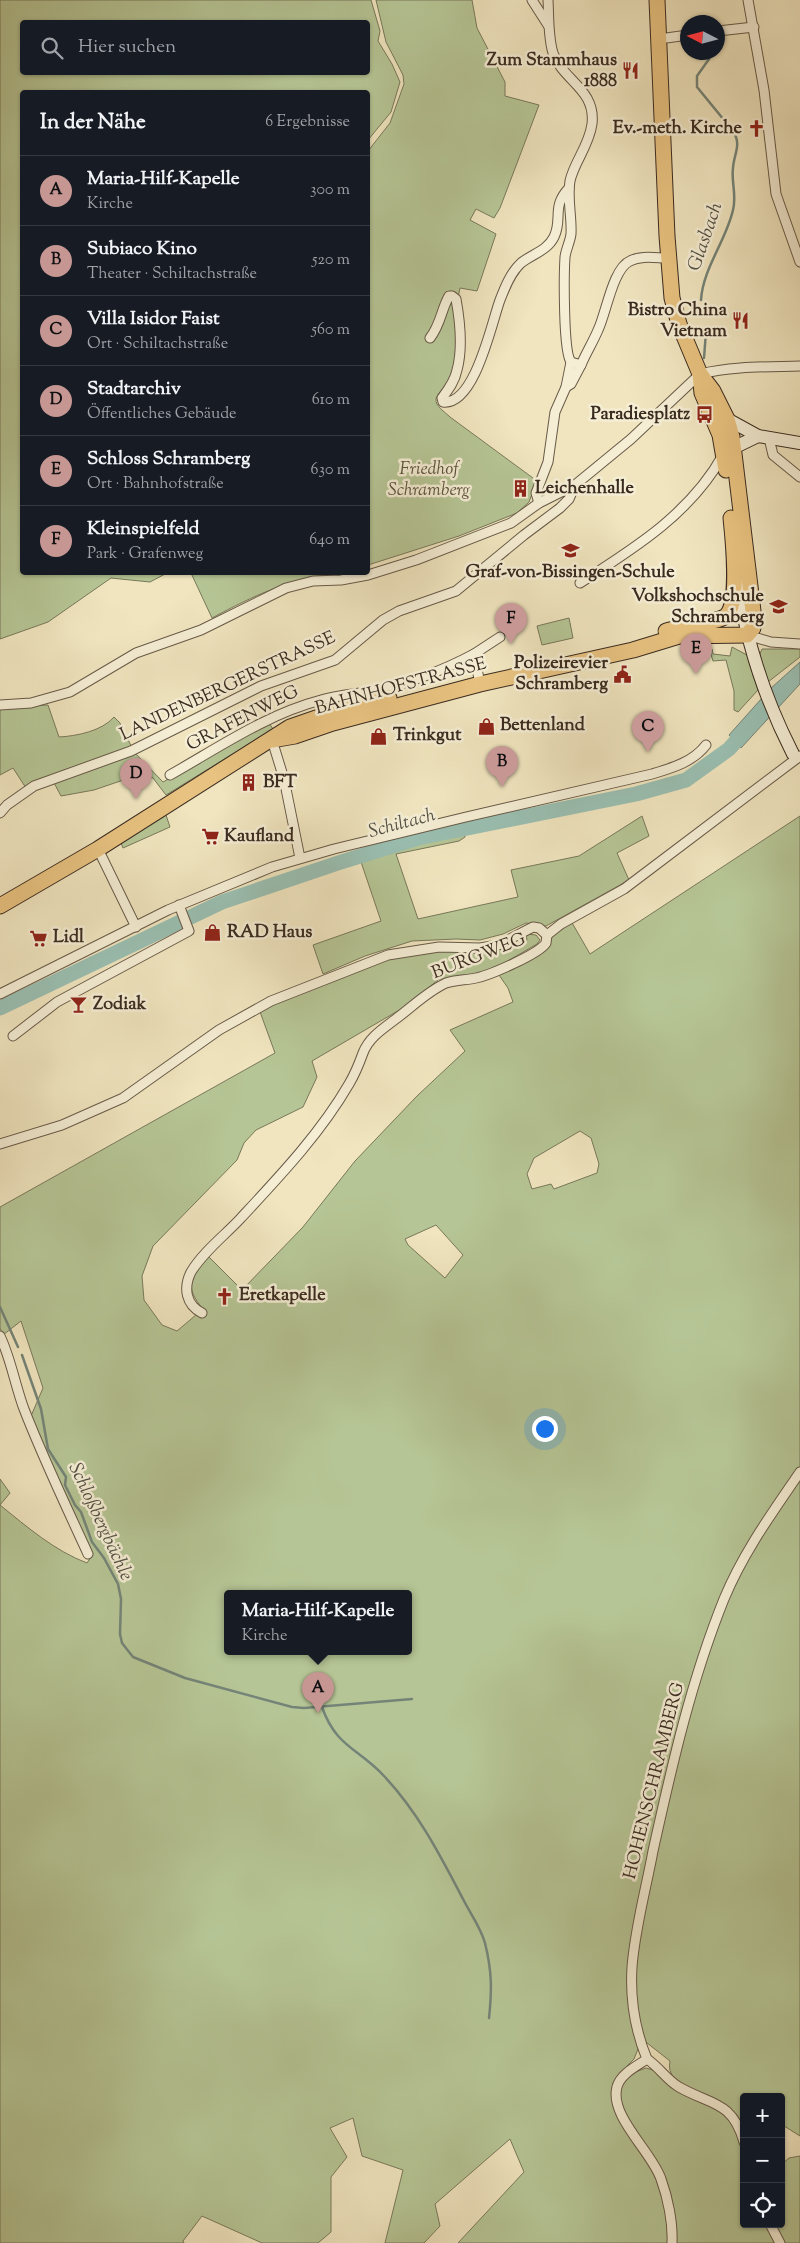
<!DOCTYPE html>
<html lang="de">
<meta charset="utf-8">
<style>
body{margin:0;font-family:"Sorts Mill Goudy",serif;background:#242831;color:#f1f3f6}
.controls{position:absolute;right:15px;bottom:15px;display:grid;overflow:hidden;border-radius:5px;box-shadow:0 1px 4px #0004}
.controls button{width:45px;height:45px;display:grid;place-items:center;padding:0;border:0;border-bottom:1px solid #363941;background:#171b24;color:#f1f3f6;font:25px sans-serif}
.compass{position:absolute;left:680px;top:15px;width:45px;height:45px;border-radius:50%;background:#171b24;box-shadow:0 1px 4px #0004;rotate:276deg}
.you{position:absolute;left:544px;top:1428px;width:18px;height:18px;margin:-12px;border:4px solid #fff;border-radius:50%;background:#1a73e8;box-shadow:0 0 0 8px #1a73e833}
.badge{display:grid;place-items:center;width:32px;height:32px;border-radius:50%;background:#c59692;color:#111;font-size:16px;font-weight:700}
.pin{position:absolute;translate:-50% -41px;filter:drop-shadow(0 1px 2px #0008)}
.pin::after{content:'';position:absolute;top:26px;width:18px;height:15px;background:inherit;clip-path:polygon(0 0,100% 0,50% 100%)}
.popup{position:absolute;left:224px;top:1590px;width:188px;height:65px;box-sizing:border-box;display:grid;place-content:center;border-radius:5px;background:#171b24;filter:drop-shadow(0 1px 4px #0005);font-size:16px;white-space:nowrap;color:#9ea1a6}
.popup b{font-size:19px;color:#f1f3f6}
.popup::after{content:'';position:absolute;left:50%;top:100%;margin-left:-10px;border:10px solid transparent;border-top-color:#171b24}
.list{margin:0;padding:0;list-style:none}
h2{display:flex;justify-content:space-between;align-items:center;height:65px;margin:0;padding:0 20px;font-size:21px}
h2 small{font-size:16px;font-weight:400;color:#9ea1a6}
.list li{display:grid;grid-template-columns:32px 1fr auto;gap:15px;align-items:center;box-sizing:border-box;height:70px;padding:0 20px;border-top:1px solid #363941}
.list b{display:block;font-size:19px;white-space:nowrap}
.list p{margin:0;font-size:16px;white-space:nowrap;color:#9ea1a6}
.list em{font-size:16px;font-style:normal;color:#9ea1a6}
.icon{flex:none;width:28px;height:28px;fill:none;stroke:currentColor;stroke-width:2;stroke-linecap:round;stroke-linejoin:round}
.map{position:relative;flex:none;width:800px;height:2243px;overflow:hidden}
.search{position:absolute;background:#171b24;box-shadow:0 1px 4px #0004;left:20px;top:20px;width:350px;height:55px;display:flex;align-items:center;gap:12px;box-sizing:border-box;padding:0 18px;border-radius:5px;color:#9ea1a6;font-size:19px}
.panel{position:absolute;background:#171b24;box-shadow:0 1px 4px #0004;left:20px;top:90px;width:350px;height:485px;border-radius:5px}
.map>svg:first-child{display:block}
</style>
<div class="map">
<svg width="800" height="2243" viewBox="0 0 800 2243">
<rect width="100%" height="100%" fill="#f0e5bf"/>
<filter id="stains"><feTurbulence type="fractalNoise" baseFrequency=".004" numOctaves="4"/><feColorMatrix values="0 0 0 0 .2 0 0 0 0 .09 0 0 0 0 .02 0 0 0 .5 -.17"/></filter>
<radialGradient id="worn" r=".72"><stop offset=".6" stop-color="#630" stop-opacity="0"/><stop offset="1" stop-color="#630" stop-opacity=".3"/></radialGradient>
<!-- green -->
<g fill="#b6c595" stroke="#78785a" fill-rule="evenodd">
<path d="M 0,0 L 371,0 L 380,31 L 378,41 L 392,64 L 400,82 L 391,112 L 368,140 L 368,92 L 22,92 L 22,572 L 167,573 L 150,582 L 111,578 L 48,622 L 0,639 ZM 22,22 L 368,22 L 368,72 L 22,72 Z"/>
<path d="M 376,0 L 472,0 L 477,28 L 505,82 L 505,96 L 539,105 L 500,208 L 494,218 L 476,209 L 470,220 L 496,234 L 477,291 L 460,288 C 453,315 460,343 454,370 C 452,381 436,394 436,399 C 435,406 445,412 450,417 L 537,481 L 529,502 L 517,513 L 459,536 L 368,565 L 368,151 L 390,123 L 404,84 L 403,75 L 386,42 Z"/>
<path d="M 191,573 L 338,573 C 289,579 255,595 212,618 Z"/>
<polygon points="569,618 573,638 542,645 537,626"/>
<polygon points="732,647 747,655 758,690 738,712 734,710 734,691 726,660 713,661 709,648 712,649 713,654 730,656"/>
<polygon points="762,649 800,649 800,657 768,682 759,656"/>
<path d="M 48,705 L 59,737 C 77,736 102,731 114,717 L 120,723 L 134,752 L 163,782 L 269,723 L 273,729 L 166,795 L 153,778 L 138,775 L 94,790 L 61,796 L 52,779 L 26,788 L 13,768 L 0,775 L 0,707 Z"/>
<polygon points="166,815 170,827 123,848 121,843"/>
<polygon points="642,816 649,836 617,853 629,880 546,926 526,923 503,934 480,940 456,939 412,941 365,956 323,974 313,945 381,921 360,859 420,842 465,833 465,837 459,841 396,854 418,919 518,897 511,870 579,856"/>
<path d="M 800,816 L 800,2136 L 781,2124 L 781,2097 L 744,2097 L 744,2122 L 741,2121 C 737,2117 732,2111 727,2107 C 709,2094 664,2088 670,2061 L 642,2039 L 634,2059 L 627,2066 L 630,2074 L 646,2068 L 653,2070 C 676,2083 722,2104 736,2126 C 749,2145 744,2200 744,2224 L 767,2224 L 777,2243 L 458,2243 L 524,2172 L 510,2139 L 435,2204 L 440,2226 L 424,2243 L 385,2243 L 403,2170 L 362,2156 L 353,2118 L 330,2128 L 347,2157 L 331,2177 L 331,2232 L 318,2243 L 262,2243 L 202,2216 L 183,2241 L 184,2243 L 0,2243 L 0,1479 L 10,1493 L 0,1505 C 27,1527 55,1551 87,1563 L 93,1554 L 85,1542 L 31,1416 L 43,1388 L 21,1321 L 3,1335 L 0,1328 L 0,1207 L 275,1053 L 259,1009 C 313,986 369,957 428,949 C 443,947 458,952 473,953 C 487,955 501,946 513,940 L 516,946 L 527,940 L 526,934 L 536,935 L 540,940 L 537,944 L 494,969 L 470,978 L 439,979 L 408,1005 L 312,1061 L 317,1077 L 303,1107 L 256,1130 L 244,1143 L 237,1160 L 153,1246 L 142,1276 L 144,1300 L 162,1325 L 177,1331 L 203,1309 C 184,1287 190,1276 208,1256 L 242,1290 L 303,1227 L 355,1161 L 417,1096 L 465,1051 L 450,1030 L 513,1002 L 508,988 L 499,975 L 520,962 L 536,957 L 546,950 L 552,934 L 571,921 L 590,954 ZM 580,1131 L 591,1138 L 599,1164 L 597,1173 L 554,1189 L 551,1184 L 532,1189 L 527,1174 L 534,1158 ZM 436,1225 L 463,1255 L 445,1278 L 408,1245 L 405,1239 ZM 228,1594 L 408,1594 L 408,1652 L 228,1652 Z"/>
<polygon points="800,2156 800,2243 783,2243 775,2224 781,2224 781,2165 789,2158"/>
</g>
<!-- water -->
<polygon fill="#9abfb2" stroke="#748478" points="800,662 800,684 741,748 729,735 770,689"/>
<g fill="none" stroke-linecap="round" stroke-linejoin="round">
<!-- stream -->
<g stroke="#748478" stroke-width="2.5">
<polyline points="718,48 719,36"/>
<path d="M 701,300 C 703,268 726,241 733,210 C 737,195 731,182 733,168 C 734,153 742,145 733,131 L 697,87 L 697,76 L 714,52"/>
<polyline points="704,358 706,332"/>
<polyline points="0,1307 18,1347"/>
<polyline points="22,1355 41,1409 48,1449 66,1477 65,1485 75,1505 81,1512 92,1542 104,1558 118,1584 121,1599 120,1634 122,1643 133,1657 185,1678 292,1707 304,1708 412,1699"/>
<path d="M 322,1707 C 336,1747 358,1748 384,1776 C 418,1812 440,1855 463,1899 C 470,1913 481,1928 485,1943 C 492,1971 492,1990 489,2018"/>
</g>
<!-- river -->
<polyline stroke="#9abfb2" stroke-width="15" points="0,1008 222,902 338,863 418,838 636,794 686,780 729,749 748,728"/>
<defs>
<g id="street">
<polyline points="532,0 548,25"/>
<path d="M 548,0 C 549,17 548,37 553,53 C 563,81 596,89 592,124 C 589,146 574,162 570,181 C 567,198 572,217 571,234 C 570,242 566,249 565,257 C 564,273 563,352 571,362 L 581,365 C 586,353 593,342 598,330 C 606,314 613,268 630,261 C 641,255 656,258 668,258"/>
<polyline points="748,0 764,90 776,194 800,262"/>
<polyline points="718,31 754,27"/>
<polyline points="659,39 688,35"/>
<path d="M 430,338 C 441,324 441,310 449,296 L 452,296 L 456,299 C 460,321 463,348 457,370 C 455,381 448,390 442,398 L 443,402 C 475,406 492,321 500,300 C 505,287 511,272 521,263 C 532,254 547,251 554,237 C 563,219 551,207 569,188"/>
<polyline points="566,387 571,384 581,365"/>
<polyline points="769,438 773,455 800,477"/>
<polyline points="539,503 536,493 548,462 555,412 566,387 571,362"/>
<path d="M 580,583 C 635,548 691,513 723,455"/>
<polyline points="747,635 771,642 800,644"/>
<polyline points="480,684 474,654 500,637"/>
<path d="M 0,705 L 31,703 L 70,692 L 136,653 L 201,630 L 286,588 L 313,581 L 341,580 L 368,575 L 416,560 L 511,523 L 539,503 L 575,485 L 631,439 L 700,374 C 732,366 767,367 800,366"/>
<polyline points="272,740 284,779 300,858"/>
<path d="M 170,775 C 218,748 267,714 321,700 C 338,695 356,694 374,691 C 410,683 442,671 474,654"/>
<polyline points="0,813 7,805 34,786 131,751 261,686 335,660 383,620 399,611 456,591 524,535 560,508 569,499 575,485"/>
<polyline points="98,849 136,927"/>
<polyline points="547,935 561,924 624,889 800,756"/>
<path d="M 0,994 L 168,910 L 272,867 L 334,849 L 466,817 L 652,774 C 672,768 693,762 706,745"/>
<polyline points="13,1036 57,1002 189,931 179,905"/>
<polyline points="0,1144 62,1125 123,1098 219,1030 271,1001 388,955 439,947 480,948 498,945 533,927 539,928 547,935"/>
<path d="M 202,1313 C 186,1305 183,1288 191,1272 C 203,1252 224,1236 240,1219 C 279,1177 320,1134 349,1084 C 355,1074 359,1064 363,1053 C 369,1037 384,1028 397,1018 C 412,1007 428,991 446,983 C 455,980 467,980 476,978 C 490,975 539,954 546,943 L 547,935"/>
<path d="M 0,1336 C 11,1359 15,1385 24,1409 C 43,1458 66,1506 88,1554"/>
<path d="M 647,2059 C 635,2030 630,1999 632,1967 C 635,1928 646,1889 653,1851 C 672,1765 691,1681 724,1599 C 743,1553 772,1513 800,1472"/>
<path d="M 647,2059 C 637,2066 620,2074 617,2087 C 609,2116 652,2152 661,2179 C 668,2198 673,2223 672,2243"/>
<path d="M 647,2059 C 659,2067 667,2080 679,2087 C 710,2105 732,2100 744,2142"/>
<polyline points="770,2224 780,2243"/>
</g>
<g id="secondary">
<polyline points="727,419 758,436 800,443"/>
<polyline points="727,451 758,436"/>
<path d="M 738,583 C 746,642 766,701 793,754"/>
</g>
<g id="primary">
<polyline points="700,374 702,393 720,435 726,470"/>
<path d="M 666,631 C 678,627 719,622 726,616 C 740,603 733,537 731,518"/>
<polyline points="272,740 295,736 333,723 480,684 633,650 679,636 747,635 753,628 753,611 732,437 727,419 713,391 700,374 679,324 672,298 667,236 657,0"/>
<polyline points="0,906 98,849 290,727 342,709 389,698"/>
</g>
</defs>
<!-- street casing -->
<use href="#street" stroke="#685a48" stroke-width="11"/>
<!-- secondary casing -->
<use href="#secondary" stroke="#3a2b20" stroke-width="14"/>
<!-- primary casing -->
<use href="#primary" stroke="#3a2b20" stroke-width="17"/>
<!-- street -->
<use href="#street" stroke="#f5eed5" stroke-width="9"/>
<!-- secondary -->
<use href="#secondary" stroke="#f5eed5" stroke-width="12"/>
<!-- primary -->
<use href="#primary" stroke="#e8c280" stroke-width="15"/>
</g>
<!-- icons -->
<defs>
<symbol id="restaurant-bare" viewBox="-9 -9 18 18"><path d="M-5-6h1v4h1v-4h1v4h1v-4h1v5L-1.5 .5V6h-2V.5L-5-1ZM5-6V6H3V1.5H1.5Q1.5-4 5-6Z" fill="#8f2418" stroke="#f5eed5" stroke-width="2.5" paint-order="stroke"/></symbol>
<symbol id="church-bare" viewBox="-9 -9 18 18"><path d="M-1.2-6h2.4v3.5h3.3v2.4h-3.3V6h-2.4V-.1h-3.3v-2.4h3.3Z" fill="#8f2418" stroke="#f5eed5" stroke-width="2.5" paint-order="stroke"/></symbol>
<symbol id="bus-bare" viewBox="-9 -9 18 18"><path d="M-5-6H5V4H4V6H2V4H-2V6H-4V4H-5ZM-3.5-4V0h7V-4ZM-3.5 1.2v1.5H-2V1.2ZM2 1.2v1.5H3.5V1.2Z" fill="#8f2418" stroke="#f5eed5" stroke-width="2.5" paint-order="stroke"/></symbol>
<symbol id="building-bare" viewBox="-9 -9 18 18"><path d="M-4-6H4V6H1V3H-1V6H-4ZM-2.5-4.3h1.7v1.8h-1.7ZM.8-4.3h1.7v1.8H.8ZM-2.5-1h1.7V.8h-1.7ZM.8-1h1.7V.8H.8Z" fill="#8f2418" stroke="#f5eed5" stroke-width="2.5" paint-order="stroke"/></symbol>
<symbol id="school-bare" viewBox="-9 -9 18 18"><path d="M0-5L7-2L0 1L-7-2ZM-4 1L0 2.5L4 1V4Q0 6-4 4Z" fill="#8f2418" stroke="#f5eed5" stroke-width="2.5" paint-order="stroke"/></symbol>
<symbol id="university-bare" viewBox="-9 -9 18 18"><path d="M0-5L7-2L0 1L-7-2ZM-4 1L0 2.5L4 1V4Q0 6-4 4Z" fill="#8f2418" stroke="#f5eed5" stroke-width="2.5" paint-order="stroke"/></symbol>
<symbol id="civic-bare" viewBox="-9 -9 18 18"><path d="M-.6-6.5H3V-4.5H.6V-3L4-1V1h2V6H-6V1h2V-1L-.6-3ZM-1.2 2.5V6h2.4V2.5Z" fill="#8f2418" stroke="#f5eed5" stroke-width="2.5" paint-order="stroke"/></symbol>
<symbol id="shop-bare" viewBox="-9 -9 18 18"><path d="M-5-2.5h2.3a2.7 3.5 0 0 1 5.4 0H5L5.5 6h-11ZM-1.5-2.5h3a1.5 2.3 0 0 0-3 0Z" fill="#8f2418" stroke="#f5eed5" stroke-width="2.5" paint-order="stroke"/></symbol>
<symbol id="supermarket-bare" viewBox="-9 -9 18 18"><path d="M-6-5.5h2.5l.6 2H6L4.5 2H-2.5L-4.4-4H-6ZM-1.5 3.2a1.3 1.3 0 1 0 .1 0ZM3 3.2a1.3 1.3 0 1 0 .1 0Z" fill="#8f2418" stroke="#f5eed5" stroke-width="2.5" paint-order="stroke"/></symbol>
<symbol id="bar-bare" viewBox="-9 -9 18 18"><path d="M-6-5H6L.8 .8V4.5H3.5V6h-7V4.5H-.8V.8Z" fill="#8f2418" stroke="#f5eed5" stroke-width="2.5" paint-order="stroke"/></symbol>
</defs>
<g fill-rule="evenodd">
<use href="#restaurant-bare" x="618" y="58" width="25" height="25"/>
<use href="#church-bare" x="744" y="116" width="25" height="25"/>
<use href="#restaurant-bare" x="728" y="308" width="25" height="25"/>
<use href="#bus-bare" x="692" y="402" width="25" height="25"/>
<use href="#building-bare" x="508" y="476" width="25" height="25"/>
<use href="#school-bare" x="558" y="538" width="25" height="25"/>
<use href="#university-bare" x="766" y="594" width="25" height="25"/>
<use href="#civic-bare" x="610" y="662" width="25" height="25"/>
<use href="#shop-bare" x="474" y="714" width="25" height="25"/>
<use href="#shop-bare" x="366" y="724" width="25" height="25"/>
<use href="#building-bare" x="236" y="770" width="25" height="25"/>
<use href="#supermarket-bare" x="198" y="824" width="25" height="25"/>
<use href="#shop-bare" x="200" y="920" width="25" height="25"/>
<use href="#supermarket-bare" x="26" y="926" width="25" height="25"/>
<use href="#bar-bare" x="66" y="992" width="25" height="25"/>
<use href="#church-bare" x="212" y="1284" width="25" height="25"/>
</g>
<g text-anchor="middle" dominant-baseline="central" stroke-width="5" stroke-linejoin="round" paint-order="stroke">
<!-- poi labels -->
<g font-size="18" font-weight="bold" fill="#3a2b20" stroke="#f5eed5" text-anchor="start">
<text x="617" y="61" text-anchor="end">Zum Stammhaus<tspan x="617" dy="21">1888</tspan></text>
<text x="742" y="129" text-anchor="end">Ev.-meth. Kirche</text>
<text x="727" y="311" text-anchor="end">Bistro China<tspan x="727" dy="21">Vietnam</tspan></text>
<text x="690" y="415" text-anchor="end">Paradiesplatz</text>
<text x="535" y="489">Leichenhalle</text>
<text x="570" y="573" text-anchor="middle">Graf-von-Bissingen-Schule</text>
<text x="764" y="597" text-anchor="end">Volkshochschule<tspan x="764" dy="21">Schramberg</tspan></text>
<text x="608" y="664" text-anchor="end">Polizeirevier<tspan x="608" dy="21">Schramberg</tspan></text>
<text x="500" y="726">Bettenland</text>
<text x="393" y="736">Trinkgut</text>
<text x="263" y="783">BFT</text>
<text x="224" y="837">Kaufland</text>
<text x="227" y="933">RAD Haus</text>
<text x="53" y="938">Lidl</text>
<text x="93" y="1005">Zodiak</text>
<text x="239" y="1296">Eretkapelle</text>
</g>
<!-- park labels -->
<g font-size="18" font-style="italic" fill="#59523d" stroke="#f5eed5">
<text x="429" y="470">Friedhof<tspan x="429" dy="21">Schramberg</tspan></text>
</g>
<!-- street labels -->
<g font-size="18" fill="#3a2b20" stroke="#f5eed5">
<text transform="translate(228 687) rotate(-25)">LANDENBERGERSTRASSE</text>
<text transform="translate(401 687) rotate(-15)">BAHNHOFSTRASSE</text>
<text transform="translate(243 719) rotate(-27)">GRAFENWEG</text>
<text transform="translate(479 957) rotate(-21)">BURGWEG</text>
<text transform="translate(655 1781) rotate(-76)">HOHENSCHRAMBERG</text>
</g>
<!-- water labels -->
<g font-size="19" font-style="italic" fill="#525044" stroke="#f5eed5">
<text transform="translate(706 237) rotate(-71)">Glasbach</text>
<text transform="translate(402 824) rotate(-15)">Schiltach</text>
<text transform="translate(100 1522) rotate(65)">Schloßbergbächle</text>
</g>
</g>
<rect width="100%" height="100%" filter="url(#stains)"/>
<rect width="100%" height="100%" fill="url(#worn)"/>
</svg>
<div class="controls">
<button>+</button>
<button>−</button>
<button><svg class="icon" aria-label="locate" viewBox="0 0 24 24"><circle cx="12" cy="12" r="6"/><path d="M12 2v4M12 18v4M2 12h4M18 12h4"/></svg></button>
</div>
<svg class="compass" viewBox="-18 -18 36 36"><path d="M0-13l5 13h-10z" fill="#e53935"/><path d="M0 13l5-13h-10z" fill="#9ea1a6"/></svg>
<div class="you"></div>
<div class="pin badge" style="left:318px;top:1713px">A</div>
<div class="popup"><b>Maria-Hilf-Kapelle</b>Kirche</div>
<div class="pin badge" style="left:502px;top:787px">B</div>
<div class="pin badge" style="left:648px;top:752px">C</div>
<div class="pin badge" style="left:136px;top:799px">D</div>
<div class="pin badge" style="left:696px;top:674px">E</div>
<div class="pin badge" style="left:511px;top:644px">F</div>
<div class="search"><svg class="icon" aria-label="search" viewBox="0 0 24 24"><circle cx="10" cy="10" r="6"/><path d="M15 15l6 6"/></svg>Hier suchen</div>
<section class="panel">
<h2>In der Nähe<small>6 Ergebnisse</small></h2>
<ul class="list">
<li><span class="badge">A</span><div><b>Maria-Hilf-Kapelle</b><p>Kirche</p></div><em>300 m</em></li>
<li><span class="badge">B</span><div><b>Subiaco Kino</b><p>Theater · Schiltachstraße</p></div><em>520 m</em></li>
<li><span class="badge">C</span><div><b>Villa Isidor Faist</b><p>Ort · Schiltachstraße</p></div><em>560 m</em></li>
<li><span class="badge">D</span><div><b>Stadtarchiv</b><p>Öffentliches Gebäude</p></div><em>610 m</em></li>
<li><span class="badge">E</span><div><b>Schloss Schramberg</b><p>Ort · Bahnhofstraße</p></div><em>630 m</em></li>
<li><span class="badge">F</span><div><b>Kleinspielfeld</b><p>Park · Grafenweg</p></div><em>640 m</em></li>
</ul>
</section>
</div>
